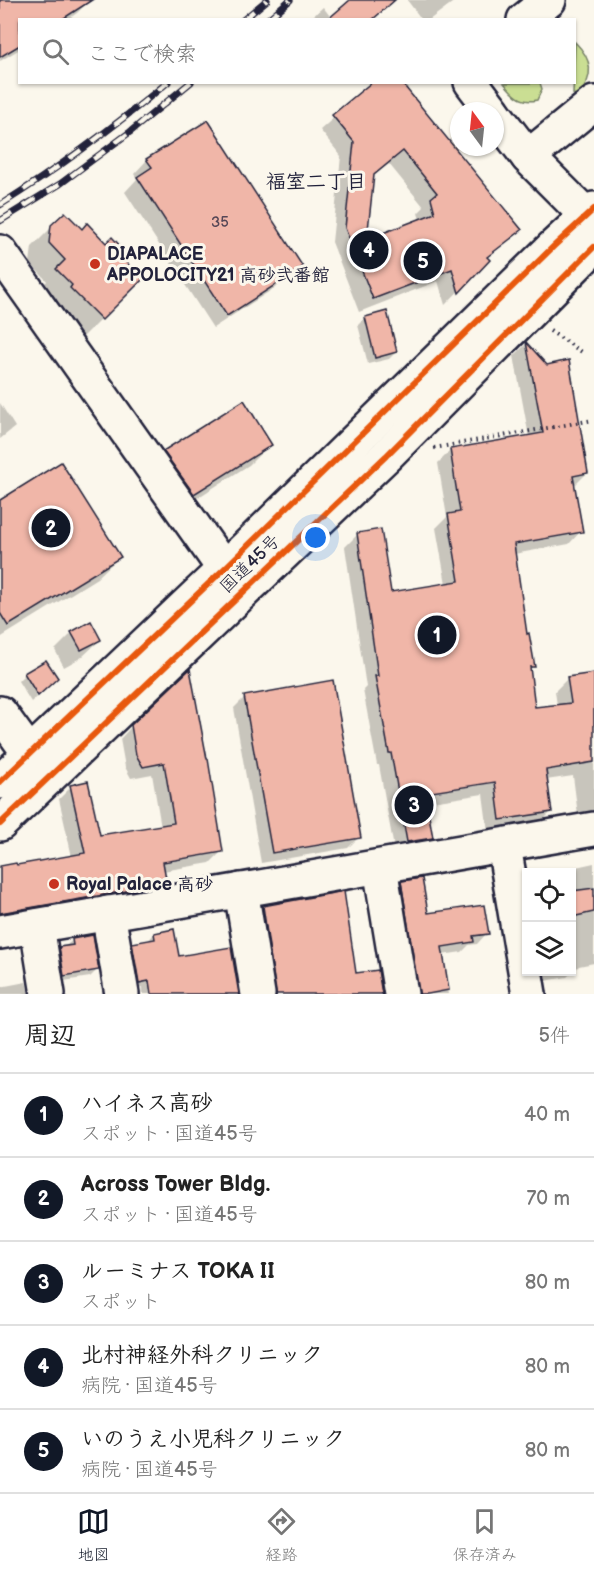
<!DOCTYPE html>
<html lang="ja">
<meta charset="utf-8">
<style>
body{margin:0;font-family:"Balsamiq Sans","Klee One",sans-serif;background:#f2f2f2;color:#222}
.controls{position:absolute;right:18px;bottom:18px;display:grid;overflow:hidden;border-radius:0px;box-shadow:0 2px 4px #0004}
.controls button{width:54px;height:54px;display:grid;place-items:center;padding:0;border:0;border-bottom:2px solid #e0e0e0;background:#fff;color:#222;font:30px sans-serif}
.compass{position:absolute;left:450px;top:102px;width:54px;height:54px;border-radius:50%;background:#fff;box-shadow:0 2px 4px #0004;rotate:345deg}
.you{position:absolute;left:316px;top:538px;width:21px;height:21px;margin:-15px;border:4px solid #fff;border-radius:50%;background:#1a73e8;box-shadow:0 0 0 9px #1a73e833}
.badge{display:grid;place-items:center;width:39px;height:39px;border-radius:50%;background:#111827;color:#fff;font-size:20px;font-weight:700}
.pin{position:absolute;translate:-50% -50%;border:3px solid #fff;box-shadow:0 2px 6px #0006}
.list{margin:0;padding:0;list-style:none}
h2{display:flex;justify-content:space-between;align-items:center;height:78px;margin:0;padding:0 24px;font-size:26px}
h2 small{font-size:20px;font-weight:400;color:#767676}
.list li{display:grid;grid-template-columns:39px 1fr auto;gap:18px;align-items:center;box-sizing:border-box;height:84px;padding:0 24px;border-top:2px solid #e0e0e0}
.list b{display:block;font-size:22px;white-space:nowrap}
.list p{margin:0;font-size:20px;white-space:nowrap;color:#767676}
.list em{font-size:20px;font-style:normal;color:#767676}
.icon{flex:none;width:33px;height:33px;fill:none;stroke:currentColor;stroke-width:2;stroke-linecap:round;stroke-linejoin:round}
.map{position:relative;flex:none;width:594px;height:994px;overflow:hidden}
.search{position:absolute;background:#fff;box-shadow:0 2px 4px #0004;left:18px;right:18px;top:18px;height:66px;display:flex;align-items:center;gap:15px;box-sizing:border-box;padding:0 21px;border-radius:0px;color:#767676;font-size:22px}
.sheet{height:498px;background:#fff}
nav{display:flex;justify-content:space-around;align-items:center;box-sizing:border-box;height:84px;border-top:2px solid #e0e0e0;background:#fff;font-size:16px;color:#767676}
nav a{display:grid;justify-items:center;gap:3px}
nav .on{color:#111827}
.map>svg:first-child{display:block}
</style>
<div class="map">
<svg width="594" height="994" viewBox="0 0 594 994">
<rect width="100%" height="100%" fill="#fbf7ec"/>
<filter id="ink" filterUnits="userSpaceOnUse"><feTurbulence type="fractalNoise" baseFrequency=".0167" numOctaves="2"/><feDisplacementMap in="SourceGraphic" scale="12" xChannelSelector="R" yChannelSelector="G"/><feConvolveMatrix kernelMatrix="1 2 1 2 8 2 1 2 1" color-interpolation-filters="sRGB"/></filter>
<g filter="url(#ink)">
<!-- green -->
<g fill="#cade93" stroke="#768067" stroke-width="1.5">
<path d="M 575,42 C 593,60 594,76 579,95 L 573,94 Z"/>
<path d="M 504,83 L 540,83 L 542,89 L 537,100 C 521,104 513,94 504,83 Z"/>
</g>
<!-- shadow -->
<g fill="#0003" fill-rule="evenodd">
<polygon points="0,0 90,0 77,13 67,20 20,20 20,49 0,61"/>
<polygon points="407,0 456,0 429,20 422,20"/>
<polygon points="323,7 333,20 309,20"/>
<path d="M 375,82 L 403,82 L 408,88 L 405,90 L 519,230 L 486,259 L 481,268 L 445,305 L 438,281 L 359,312 L 332,242 L 341,156 L 320,130 ZM 389,164 L 424,207 L 418,213 L 420,220 L 366,241 L 372,177 Z"/>
<polygon points="147,160 301,267 287,280 213,328 125,192 137,179 134,174"/>
<polygon points="65,214 81,231 106,245 141,279 81,339 38,290 47,281 30,263 32,247"/>
<polygon points="365,318 396,352 389,359 368,364 358,325"/>
<polygon points="526,344 546,366 587,473 574,486 581,531 569,544 514,554 526,635 533,666 528,671 534,709 557,706 555,691 568,678 594,675 594,828 579,823 573,776 546,780 551,812 538,825 488,832 483,794 426,803 432,837 419,850 395,854 379,765 377,765 363,690 366,687 345,547 358,534 390,594 446,584 436,528 447,517 438,463 450,451 529,437 514,356"/>
<polygon points="0,403 15,427 0,439"/>
<polygon points="270,444 249,465 172,514 143,473 164,452"/>
<polygon points="0,502 119,557 97,578 0,638"/>
<polygon points="72,633 100,640 82,657 64,667 55,650"/>
<polygon points="25,674 56,678 31,702 18,681"/>
<polygon points="245,697 359,837 348,848 261,863 234,708"/>
<polygon points="132,726 206,761 222,851 210,863 163,871 165,884 153,895 0,922 0,867 15,867 72,857 59,799 71,787 99,837 161,827 152,774 131,778 125,767 120,739"/>
<polygon points="594,863 594,963 579,966 567,977 534,983 532,972 572,972 572,873 549,873"/>
<polygon points="402,883 427,915 487,933 477,944 469,945 462,952 442,955 448,994 408,994 392,893"/>
<polygon points="263,907 355,975 377,972 382,994 267,994 254,916"/>
<polygon points="154,934 178,958 230,949 237,994 143,994 142,987 132,989 126,952 133,944 147,942"/>
<polygon points="73,940 97,970 90,977 57,982 53,956"/>
<polygon points="26,982 29,994 0,994 0,987"/>
</g>
<!-- building -->
<g fill="#f0b6a8" stroke="#22223b" stroke-width="1.5" fill-rule="evenodd">
<polygon points="0,0 92,0 61,20 20,20 20,45 0,57"/>
<polygon points="350,0 395,0 372,20 327,20"/>
<path d="M 372,82 L 401,82 L 522,230 L 487,257 L 490,260 L 459,293 L 452,269 L 373,299 L 345,228 L 354,142 L 332,115 ZM 403,151 L 437,193 L 431,198 L 435,213 L 367,239 L 374,175 Z"/>
<polygon points="208,120 303,267 227,316 137,177 152,167 146,159"/>
<polygon points="65,212 82,229 87,223 106,243 112,237 124,250 119,255 143,279 102,320 70,288 72,285 56,269 65,260 49,243 51,225"/>
<polygon points="387,311 397,352 375,358 365,317"/>
<polygon points="526,342 547,365 569,360 588,473 573,476 583,532 514,544 527,634 529,633 535,667 530,667 535,707 571,703 567,677 594,673 594,762 546,770 552,812 500,820 495,782 425,793 433,838 407,842 391,753 389,753 375,676 378,676 357,533 381,529 391,592 459,581 448,514 460,512 450,449 543,433"/>
<polygon points="244,400 272,445 194,494 163,451"/>
<polygon points="61,462 121,557 8,626 0,613 0,500"/>
<polygon points="91,621 101,640 81,650 71,632"/>
<polygon points="46,660 58,678 38,696 24,673"/>
<polygon points="190,669 207,759 208,759 223,852 163,862 167,884 0,913 0,866 16,863 17,865 85,853 70,785 88,781 100,835 174,823 164,763 143,767 136,755 131,725"/>
<polygon points="333,680 361,838 272,853 244,696"/>
<polygon points="422,878 428,913 484,905 489,934 473,936 474,942 442,947 449,990 428,994 419,994 401,881"/>
<polygon points="594,888 594,912 572,917 572,891"/>
<polygon points="344,891 356,973 378,970 382,994 276,994 263,906"/>
<polygon points="174,929 179,956 231,947 239,994 151,994 149,981 139,983 132,943 155,939 154,933"/>
<polygon points="93,935 99,970 64,976 59,947 73,945 72,939"/>
</g>
<g fill="none" stroke-linecap="round" stroke-linejoin="round">
<defs>
<g id="minor">
<polyline points="524,20 549,0"/>
<polyline points="471,82 493,111"/>
<polyline points="495,114 528,157 587,216 594,244"/>
<polyline points="528,157 594,103"/>
<polyline points="0,252 224,569"/>
<polyline points="0,713 29,753"/>
<polyline points="504,846 529,994"/>
<polyline points="380,867 401,994"/>
<polyline points="241,890 258,994"/>
<polyline points="108,913 122,994"/>
<polyline points="37,926 48,994"/>
<polyline points="0,932 594,829"/>
</g>
<g id="highway">
<polyline points="0,782 224,569 554,246 594,209"/>
<polyline points="0,824 386,456 594,247"/>
</g>
</defs>
<!-- minor casing -->
<use href="#minor" stroke="#22223b" stroke-width="38"/>
<!-- highway casing -->
<use href="#highway" stroke="#22223b" stroke-width="38"/>
<!-- path -->
<g stroke="#22223b" stroke-width="4" stroke-dasharray="1.5 4.5" stroke-linecap="butt">
<polyline points="550,331 582,352"/>
<polyline points="434,448 593,420"/>
</g>
<!-- minor -->
<use href="#minor" stroke="#fbf7ec" stroke-width="33"/>
<!-- highway -->
<use href="#highway" stroke="#fbf7ec" stroke-width="33"/>
<defs>
<g id="rail">
<polyline points="243,20 267,0"/>
<polyline points="267,20 290,0"/>
<path d="M 0,205 C 59,168 114,127 168,82"/>
<polyline points="0,221 60,184 130,132 191,82"/>
</g>
</defs>
<!-- rail casing -->
<use href="#rail" stroke="#22223b" stroke-width="7"/>
<!-- rail -->
<use href="#rail" stroke="#fbf7ec" stroke-width="4.5" stroke-dasharray="14" stroke-linecap="butt"/>
<defs>
<g id="cycleway">
<polyline points="0,782 224,569 554,246 594,209"/>
<polyline points="0,824 386,456 594,247"/>
</g>
</defs>
<!-- cycleway casing -->
<use href="#cycleway" stroke="#fbf7ec" stroke-width="10"/>
<!-- cycleway -->
<use href="#cycleway" stroke="#e8590c" stroke-width="6"/>
</g>
</g>
<!-- markers -->
<g fill="#c8321e" stroke="#fbf7ec" stroke-width="2">
<circle cx="95" cy="264" r="6"/>
<circle cx="54" cy="884" r="6"/>
</g>
<g text-anchor="middle" dominant-baseline="central" stroke-width="6" stroke-linejoin="round" paint-order="stroke">
<!-- number labels -->
<g font-size="15" fill="#564756">
<text x="220" y="222">35</text>
</g>
<!-- poi labels -->
<g font-size="18" font-weight="bold" fill="#22223b" stroke="#fbf7ec" text-anchor="start">
<text x="107" y="254">DIAPALACE<tspan x="107" dy="21">APPOLOCITY21 高砂弐番館</tspan></text>
<text x="66" y="884">Royal Palace 高砂</text>
</g>
<!-- street labels -->
<g font-size="18" fill="#22223b" stroke="#fbf7ec">
<text transform="translate(250 564) rotate(-44)">国道45号</text>
</g>
<!-- neighbourhood labels -->
<g font-size="20" font-weight="bold" fill="#22223b" stroke="#fbf7ec">
<text x="316" y="182">福室二丁目</text>
</g>
</g>
</svg>
<div class="controls">
<button><svg class="icon" aria-label="locate" viewBox="0 0 24 24"><circle cx="12" cy="12" r="6"/><path d="M12 2v4M12 18v4M2 12h4M18 12h4"/></svg></button>
<button><svg class="icon" aria-label="layers" viewBox="0 0 24 24"><path d="M12 4l9 5-9 5-9-5zM3 14l9 5 9-5"/></svg></button>
</div>
<svg class="compass" viewBox="-18 -18 36 36"><path d="M0-13l5 13h-10z" fill="#e53935"/><path d="M0 13l5-13h-10z" fill="#767676"/></svg>
<div class="you"></div>
<div class="pin badge" style="left:437px;top:635px">1</div>
<div class="pin badge" style="left:51px;top:528px">2</div>
<div class="pin badge" style="left:414px;top:805px">3</div>
<div class="pin badge" style="left:369px;top:250px">4</div>
<div class="pin badge" style="left:423px;top:261px">5</div>
<div class="search"><svg class="icon" aria-label="search" viewBox="0 0 24 24"><circle cx="10" cy="10" r="6"/><path d="M15 15l6 6"/></svg>ここで検索</div>
</div>
<section class="sheet">
<h2>周辺<small>5件</small></h2>
<ul class="list">
<li><span class="badge">1</span><div><b>ハイネス高砂</b><p>スポット · 国道45号</p></div><em>40 m</em></li>
<li><span class="badge">2</span><div><b>Across Tower Bldg.</b><p>スポット · 国道45号</p></div><em>70 m</em></li>
<li><span class="badge">3</span><div><b>ルーミナス TOKA II</b><p>スポット</p></div><em>80 m</em></li>
<li><span class="badge">4</span><div><b>北村神経外科クリニック</b><p>病院 · 国道45号</p></div><em>80 m</em></li>
<li><span class="badge">5</span><div><b>いのうえ小児科クリニック</b><p>病院 · 国道45号</p></div><em>80 m</em></li>
</ul>
</section>
<nav>
<a class="on"><svg class="icon" aria-label="map" viewBox="0 0 24 24"><path d="M3 6l6-2 6 2 6-2v14l-6 2-6-2-6 2zM9 4v14M15 6v14"/></svg>地図</a>
<a><svg class="icon" aria-label="directions" viewBox="0 0 24 24"><path d="M12 3l9 9-9 9-9-9zM9 14v-3h6M13 9l2 2-2 2"/></svg>経路</a>
<a><svg class="icon" aria-label="saved" viewBox="0 0 24 24"><path d="M7 4h10v16l-5-4-5 4z"/></svg>保存済み</a>
</nav>
